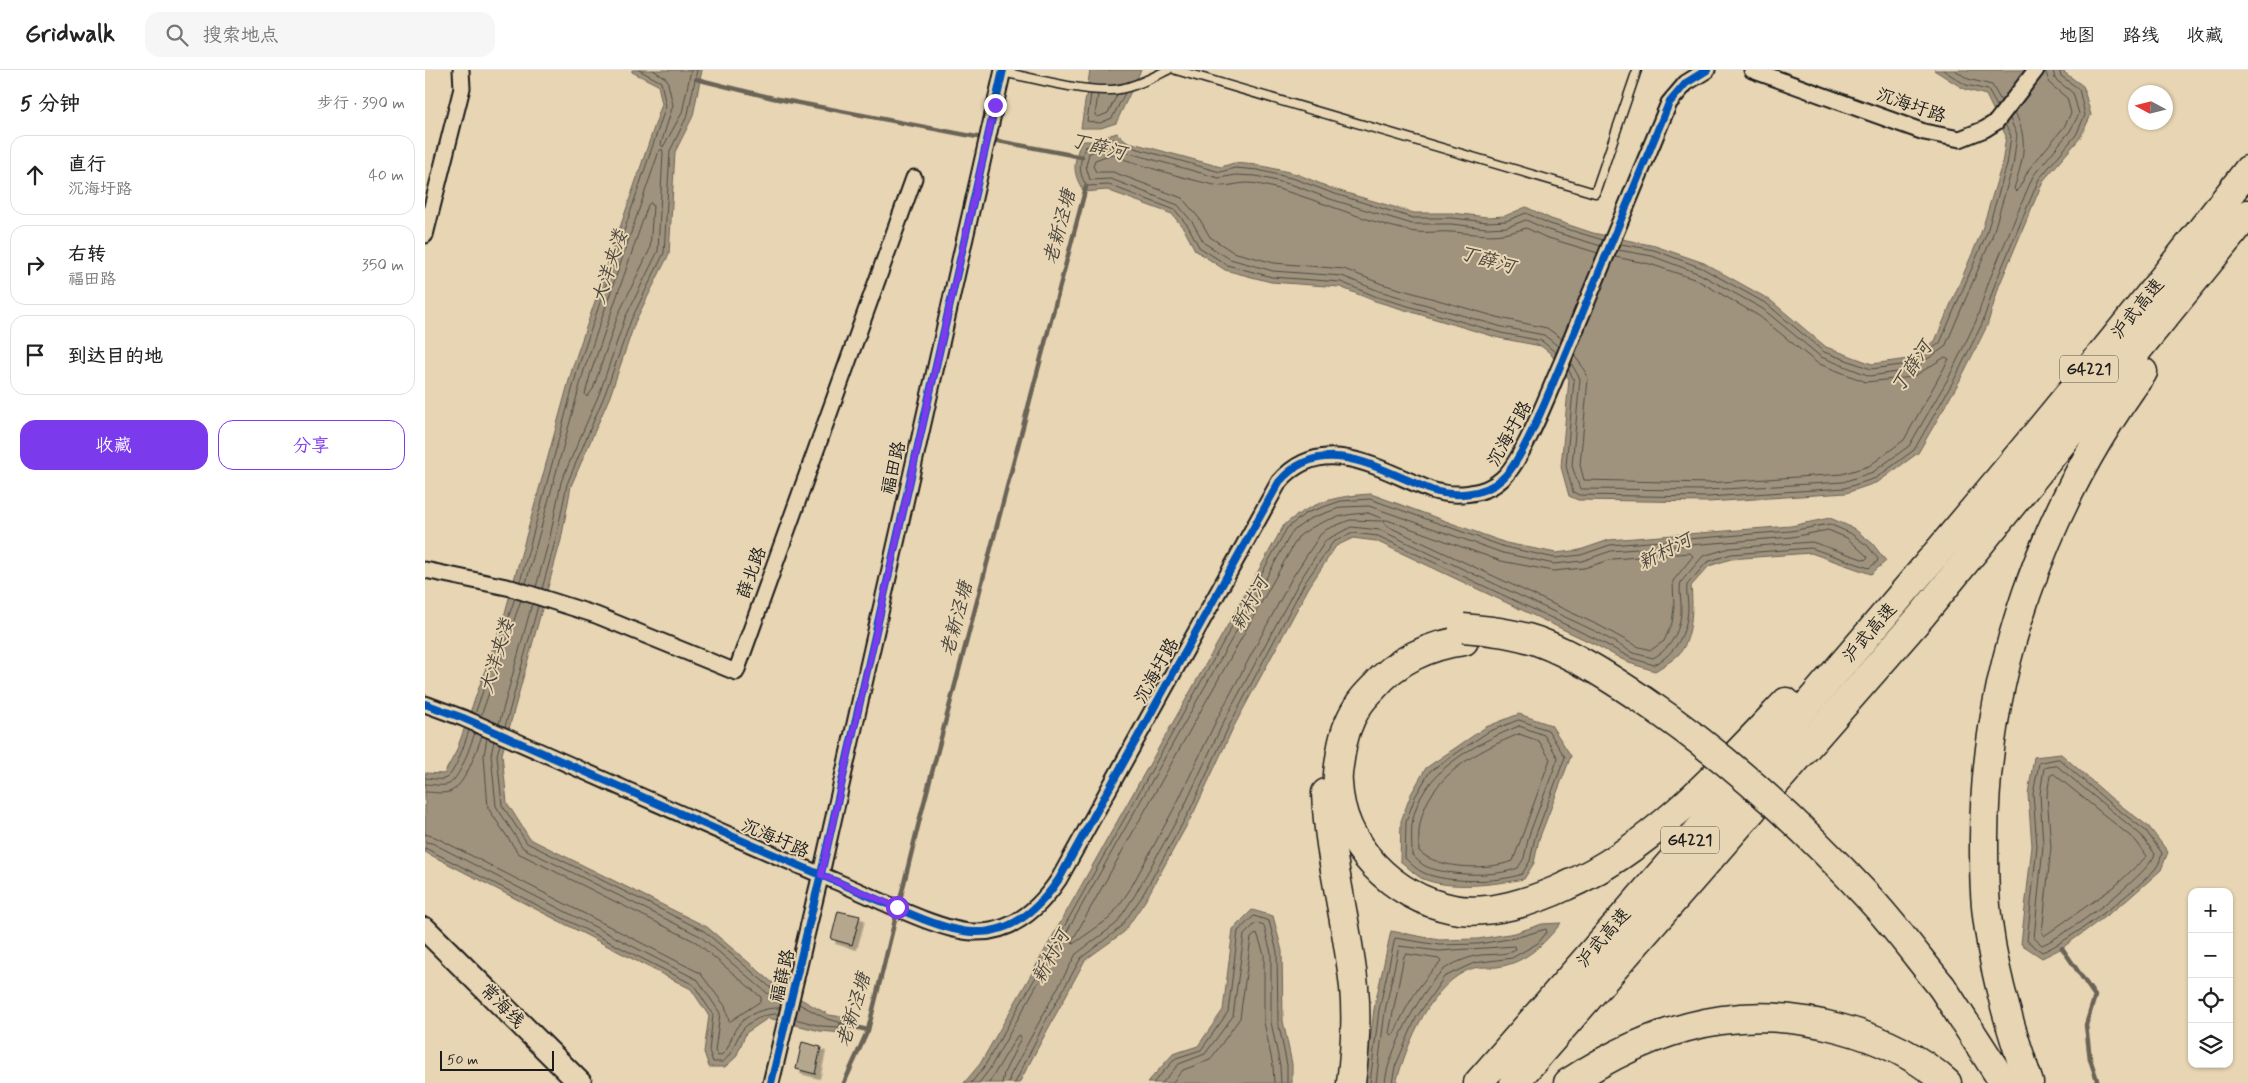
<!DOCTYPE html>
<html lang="zh">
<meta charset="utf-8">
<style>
body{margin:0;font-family:Mynerve,"LXGW WenKai TC",sans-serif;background:#f6f6f6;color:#222}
.controls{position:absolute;right:15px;bottom:15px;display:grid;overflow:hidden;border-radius:10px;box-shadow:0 1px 4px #0004}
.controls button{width:45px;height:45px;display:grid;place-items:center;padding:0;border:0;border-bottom:1px solid #e0e0e0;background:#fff;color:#222;font:25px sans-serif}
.compass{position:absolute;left:1703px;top:15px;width:45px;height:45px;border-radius:50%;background:#fff;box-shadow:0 1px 4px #0004;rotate:277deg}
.scale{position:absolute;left:15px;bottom:12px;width:114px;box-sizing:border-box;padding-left:5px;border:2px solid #1c1c1c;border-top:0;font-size:14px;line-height:18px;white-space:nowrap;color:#1c1c1c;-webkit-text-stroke:4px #e7d5b3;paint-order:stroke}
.stop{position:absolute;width:15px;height:15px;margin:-11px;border:4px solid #7c3aed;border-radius:50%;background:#fff}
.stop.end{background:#7c3aed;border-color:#fff;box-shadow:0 1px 5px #0008}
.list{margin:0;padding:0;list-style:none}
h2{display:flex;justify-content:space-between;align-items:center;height:65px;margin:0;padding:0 20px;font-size:21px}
h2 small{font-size:16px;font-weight:400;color:#767676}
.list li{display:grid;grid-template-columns:32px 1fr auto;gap:15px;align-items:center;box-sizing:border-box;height:80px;margin:0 10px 10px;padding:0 10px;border:1px solid #e0e0e0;border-radius:15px}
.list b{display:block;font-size:19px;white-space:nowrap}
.list p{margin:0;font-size:16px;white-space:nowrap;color:#767676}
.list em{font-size:16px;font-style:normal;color:#767676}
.actions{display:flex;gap:10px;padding:15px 20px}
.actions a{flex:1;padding:11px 0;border:1px solid #7c3aed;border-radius:15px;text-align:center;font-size:18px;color:#7c3aed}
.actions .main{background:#7c3aed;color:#fff}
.icon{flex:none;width:28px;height:28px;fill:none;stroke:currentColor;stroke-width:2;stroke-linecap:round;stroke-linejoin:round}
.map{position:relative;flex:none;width:1823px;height:1013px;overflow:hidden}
header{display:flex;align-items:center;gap:30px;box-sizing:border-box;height:70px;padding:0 25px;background:#fff;border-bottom:1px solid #e0e0e0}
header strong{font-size:24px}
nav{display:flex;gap:28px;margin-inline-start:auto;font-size:18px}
.search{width:350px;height:45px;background:#f6f6f6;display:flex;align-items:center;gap:12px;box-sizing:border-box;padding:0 18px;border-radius:15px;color:#767676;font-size:19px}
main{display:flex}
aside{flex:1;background:#fff}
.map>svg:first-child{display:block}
</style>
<header>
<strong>Gridwalk</strong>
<div class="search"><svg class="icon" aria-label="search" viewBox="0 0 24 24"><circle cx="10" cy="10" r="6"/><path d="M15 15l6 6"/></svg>搜索地点</div>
<nav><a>地图</a><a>路线</a><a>收藏</a></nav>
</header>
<main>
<aside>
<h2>5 分钟<small>步行 · 390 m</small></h2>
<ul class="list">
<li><svg class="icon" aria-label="ahead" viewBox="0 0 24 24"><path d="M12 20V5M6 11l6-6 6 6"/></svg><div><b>直行</b><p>沉海圩路</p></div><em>40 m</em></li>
<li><svg class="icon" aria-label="right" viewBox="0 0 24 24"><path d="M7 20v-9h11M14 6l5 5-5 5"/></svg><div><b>右转</b><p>福田路</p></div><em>350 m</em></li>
<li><svg class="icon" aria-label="arrive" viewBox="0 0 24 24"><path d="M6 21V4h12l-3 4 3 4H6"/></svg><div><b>到达目的地</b></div></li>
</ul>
<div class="actions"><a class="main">收藏</a><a>分享</a></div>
</aside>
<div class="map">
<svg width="1823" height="1013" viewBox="0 0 1823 1013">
<defs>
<filter id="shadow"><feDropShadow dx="4.5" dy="4.5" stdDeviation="0" flood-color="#0004"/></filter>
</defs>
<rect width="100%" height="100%" fill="#e7d5b3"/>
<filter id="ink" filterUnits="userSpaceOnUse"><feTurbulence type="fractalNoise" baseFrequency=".02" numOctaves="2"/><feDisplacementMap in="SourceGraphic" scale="10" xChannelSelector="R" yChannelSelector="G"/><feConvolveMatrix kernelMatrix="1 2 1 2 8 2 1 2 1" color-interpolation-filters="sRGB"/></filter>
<g filter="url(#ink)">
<!-- water -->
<g fill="#9f937e" stroke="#6b6357">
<polygon points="207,0 277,0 268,46 250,82 244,184 210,252 185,326 146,416 136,470 77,684 82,733 105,769 282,857 349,914 404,945 424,948 418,963 395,961 343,948 321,963 311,987 300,997 284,997 279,982 284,946 266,919 0,782 0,703 19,704 31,682 78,550 148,296 237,34 233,15 207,2"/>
<polygon points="665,0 716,0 691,53 676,58 656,58"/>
<path d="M 1509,0 L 1636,0 L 1658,16 L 1666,45 L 1655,68 L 1618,111 L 1574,216 L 1562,256 L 1534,312 L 1493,383 L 1453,412 L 1421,423 L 1283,432 L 1153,430 L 1144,426 L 1136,397 L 1144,309 L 1125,283 L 1116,276 L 1074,268 L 950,231 L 915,217 L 846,212 L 800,200 L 770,180 L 759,159 L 747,144 L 682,120 L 659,122 C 646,101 649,93 656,71 L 667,71 L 692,63 L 700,71 L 796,97 L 809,93 L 833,95 L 872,104 L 908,119 L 989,143 L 1027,143 L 1062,147 L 1080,146 L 1101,137 L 1126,149 L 1168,163 L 1230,176 L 1279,193 L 1345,230 L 1401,277 L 1447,294 L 1483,289 L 1510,271 L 1556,163 L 1577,94 L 1581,66 L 1561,25 L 1539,19 Z"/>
<path d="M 946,424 L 1081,473 L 1131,483 L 1155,480 L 1184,470 L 1366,456 L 1405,448 L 1428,458 L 1447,473 L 1461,491 L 1446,504 L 1386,483 L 1344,486 L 1306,489 L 1284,496 L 1266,516 C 1268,536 1268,570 1253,585 C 1247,591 1238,596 1230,601 L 1204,593 L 1169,574 L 951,471 L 928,468 L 911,476 L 884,517 L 808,658 L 769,742 L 720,831 L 699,862 L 660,890 L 594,1013 L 539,1013 L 555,994 L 611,896 L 859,455 C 887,432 910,426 946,424 Z"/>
<path d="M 1094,644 L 1126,655 L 1146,686 L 1114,769 L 1109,793 L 1099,809 C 1070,814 1025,821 996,808 C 989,804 982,796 975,791 L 976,751 L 986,724 L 1001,698 L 1061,657 Z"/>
<polygon points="1636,684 1686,728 1724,757 1743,782 1736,800 1701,831 1637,878 1617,888 1596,874 1607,776 1603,724 1609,687"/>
<polygon points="827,840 848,846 857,881 858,951 867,994 867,1013 722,1013 748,984 773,976 798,940 808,859"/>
<path d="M 1136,853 C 1119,874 1101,893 1072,897 C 1065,898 1056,896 1049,898 C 1007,910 982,974 971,1013 L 940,1013 L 949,939 L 966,861 L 1014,870 L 1053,869 L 1090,863 L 1117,854 Z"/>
</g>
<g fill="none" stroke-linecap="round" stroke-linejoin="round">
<!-- shore -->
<g stroke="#504c43" stroke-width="1">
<polyline points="228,0 242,9 248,35 236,74 238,77 257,43 266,0"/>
<polyline points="1518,0 1541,15 1563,20 1572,36"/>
<polyline points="1530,0 1543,9 1567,15 1576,31"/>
<polyline points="666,24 662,51 675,53 687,48 700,23"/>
<polyline points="673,25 670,45 673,47 683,43 692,25"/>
<path d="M 1590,42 C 1604,72 1598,88 1589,119 L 1592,122 L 1604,99 L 1639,57 L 1646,43 L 1642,28 L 1625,14 L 1620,0"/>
<polygon points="226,133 228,136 225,179 193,245 168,319 162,327 160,324 166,302 223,135"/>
<polyline points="1196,174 1229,180 1277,198 1342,234 1399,282 1446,299 1484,294 1515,273 1561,165 1582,95 1586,66 1580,54"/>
<polyline points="1193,180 1227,186 1275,204 1338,239 1396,287 1445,306 1486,300 1520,277 1567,167 1588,96 1592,65 1585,49"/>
<path d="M 1137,269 L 1122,258 L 1079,249 L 957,214 L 919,199 L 849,193 L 808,182 L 785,167 L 774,148 L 757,128 L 688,102 L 671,102 L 668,96 L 670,90 L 687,84 C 698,91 782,115 796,116 C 809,116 817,111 833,114 C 885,125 933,150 985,161 C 998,164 1013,161 1026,162 C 1059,164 1068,169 1101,158 L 1120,167 L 1173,183"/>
<polyline points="1134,277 1119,265 1077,257 954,221 917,206 848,201 805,189 779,173 768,153 753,135 686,109 665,110 661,96 664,83 688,76 697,81 794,108 811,105 831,106 868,115 905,129 987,154 1026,154 1062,158 1082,157 1101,150 1123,160 1176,176"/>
<path d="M 1131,283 L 1117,271 L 1076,263 L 952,227 L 916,212 L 847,207 L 802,195 L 774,177 L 763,156 L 750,140 L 684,115 L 662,116 C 652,102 655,92 660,77 L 690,69 L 699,75 L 795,102 L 810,98 L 833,100 L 870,109 L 907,123 L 988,148 L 1027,148 L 1062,152 L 1081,151 L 1101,143 L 1125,154 L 1178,170"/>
<polyline points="1149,285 1160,300 1163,309 1155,395 1159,410 1282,413 1417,404 1444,396 1479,370 1524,289 1520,287 1488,307 1441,312 1392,293 1334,246 1272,210 1225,194 1190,187"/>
<polyline points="1146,293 1155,309 1147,396 1155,419 1282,420 1418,412 1448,402 1484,376 1524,307 1551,251 1564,211 1608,106 1645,61 1654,44 1648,23 1630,9 1628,0"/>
<polyline points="1143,299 1149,310 1141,396 1148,422 1154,425 1282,427 1420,418 1451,408 1489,380 1529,310 1557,254 1570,214 1614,109 1651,65 1660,45 1654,19 1636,6 1634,0"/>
<path d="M 943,443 L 956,448 L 957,451 L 925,450 L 902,459 L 895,465 L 867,508 L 792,649 L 752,733 L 704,821 L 685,848 L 648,874 L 647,871 L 873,467 C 894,450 917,444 943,443 Z"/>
<polygon points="962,450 1076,491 1128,501 1159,498 1188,489 1265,483 1268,486 1248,511 1249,538 1247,553 1239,571 1226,580 1211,576 1177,557 960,455 959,451"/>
<polyline points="95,512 153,298 241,36 236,12 214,0"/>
<polyline points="101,513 159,300 234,81 237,79 238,82 233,181 200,248 175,322 136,412 125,467 111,517"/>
<polyline points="117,519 131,468 142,414 180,324 206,250 239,183 245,81 263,44 272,0"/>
<polyline points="50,644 90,528"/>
<polyline points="56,646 96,530"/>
<path d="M 1094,650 L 1123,660 L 1140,687 L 1110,767 L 1105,791 L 1097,804 C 1074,813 1022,813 999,803 C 992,800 985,793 980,788 L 981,752 L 990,727 L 1005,701 L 1063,662 Z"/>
<polyline points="74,654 107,534"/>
<path d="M 1094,656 L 1119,665 L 1133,688 L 1104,765 L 1099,788 L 1093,798 C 1071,807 1025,806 1002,797 C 997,795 991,789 987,785 C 987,775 986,764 987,754 C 995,701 1050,674 1094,656 Z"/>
<polyline points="80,657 113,536"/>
<path d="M 1094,664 L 1114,671 L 1125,689 L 1088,791 C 1064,800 1013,800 994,781 C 994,773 993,763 995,754 C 1004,706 1052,681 1094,664 Z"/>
<polyline points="69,671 66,685 71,736 98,778 275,866 342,923 356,931"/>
<polyline points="75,674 72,685 77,735 102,773 279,861 346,918 358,925"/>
<path d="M 1634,689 L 1683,732 L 1721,761 L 1737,783 C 1736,788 1734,794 1731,798 C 1715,818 1642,873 1617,882 L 1602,871 L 1612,776 L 1608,724 L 1614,693 Z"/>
<path d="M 1632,696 L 1716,765 L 1730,784 C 1723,806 1640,866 1617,875 L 1609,868 L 1618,776 L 1615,724 L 1619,698 Z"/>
<polygon points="1629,704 1711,771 1722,786 1689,817 1619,866 1617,863 1626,777 1622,725 1625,706"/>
<path d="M 0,708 C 5,708 16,711 21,708 C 30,704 41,670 44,660"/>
<path d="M 0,714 C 7,714 18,717 24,714 C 36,707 45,675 50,663"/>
<path d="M 0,722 C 7,722 16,724 24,722 C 40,717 51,681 57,666"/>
<polyline points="0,764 10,767 275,903 300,936 304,952 336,931 336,927 271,872 93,783 63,738 59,685 62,668"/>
<path d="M 0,772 L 7,773 L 273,910 L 295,943 L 290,981 L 293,986 C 305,984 305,965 312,957 C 321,944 340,937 355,938"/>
<path d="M 0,778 L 269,915 L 288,945 L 284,981 L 288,992 L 298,992 C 308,983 309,973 316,962 C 322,951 342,943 353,944"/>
<path d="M 982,884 L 1014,889 L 1016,892 C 995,911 980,938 969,964 L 966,965 L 964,963 L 979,886 Z"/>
<polyline points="370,949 396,956 413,957 416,955 414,952 402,949 374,934"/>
<path d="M 546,1013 L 559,997 L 616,898 L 862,458 L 881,443 L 916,431 L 945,429 L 1080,477 L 1130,488 L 1156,485 L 1185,475 L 1366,461 L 1404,454 L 1425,463 L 1443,476 L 1453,489 L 1452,492 L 1444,498 L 1386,478 L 1306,484 L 1282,492 L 1262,515 C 1261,522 1263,530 1263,538 C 1262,563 1251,583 1229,595 L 1206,588 L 1171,569 L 953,466 L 928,463 L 908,472 L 879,514 L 804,656 L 765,740 L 716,828 L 695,858 L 656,888 L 619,954 L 590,1013"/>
<path d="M 554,1013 L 564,1000 L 867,462 L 884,449 L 917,437 L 944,436 L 1078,483 L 1129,494 L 1157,491 L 1186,481 L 1367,467 L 1403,460 L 1422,468 L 1443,487 L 1440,490 L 1387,472 L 1305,478 L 1278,486 L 1256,512 C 1254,520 1256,528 1256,536 C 1257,558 1247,578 1228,588 L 1208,583 L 1174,563 L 955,460 L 926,457 L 901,470 L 874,512 L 798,653 L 759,737 L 710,825 L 691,854 L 651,884 L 585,1006 L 584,1013"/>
<polyline points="564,1013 592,966 595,965 596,968 579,1003 577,1013"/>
<polyline points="728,1013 751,988 776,980 803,942 813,861 829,846 844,851 852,882 853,951 862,995 862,1013"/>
<polyline points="737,1013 754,994 780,984 808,946 819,865 831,853 839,856 846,883 846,952 855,996 856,1013"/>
<polyline points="747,1013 758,1000 785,990 815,948 826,868 832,863 839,884 839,952 848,996 849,1013"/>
<polyline points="945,1013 954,940 970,868 1014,875 1053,874 1090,868 1121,859 1122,862 1113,873 1087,888 1049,893 1019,907 991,948 970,997 967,1013"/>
<path d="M 951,1013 L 960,941 L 974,876 L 1014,881 L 1090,876 L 1091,879 C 1077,888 1061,882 1046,887 C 1037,890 1021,896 1015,903 C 995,923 962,984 960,1013"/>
</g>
<!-- stream -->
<g stroke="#6b6357" stroke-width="4.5">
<polyline points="271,9 348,28 657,87"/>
<polyline points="1637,878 1670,926 1661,955 1665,989 1673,1013"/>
<polyline points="416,954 443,960"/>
<polyline points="419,1013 443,960 495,748 661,117"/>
</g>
</g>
<!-- building -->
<g fill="#b4a78e" stroke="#1c1c1c" filter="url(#shadow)">
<polygon points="413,841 435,846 427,875 406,869"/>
<polygon points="377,972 396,977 390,1004 371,999"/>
</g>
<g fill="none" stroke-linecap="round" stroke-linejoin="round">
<defs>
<g id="service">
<polyline points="751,0 1170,123 1212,0"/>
<path d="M 577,2 C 609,8 653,21 685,20 C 704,20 726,8 743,0"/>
</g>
<g id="minor">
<polyline points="1327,0 1499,62 1535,69 1560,59 1571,52 1611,0"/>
<polyline points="0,165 37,18 36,0"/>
<polyline points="0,500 86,518 171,545 311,602 489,108"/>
<path d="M 0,634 L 38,648 C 162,702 286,758 410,811 C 445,825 513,861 548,862 C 587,864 614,839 634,809 L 854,412 C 898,361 955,400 1006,420 C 1028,427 1059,426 1077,409 C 1098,391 1125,319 1137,292 C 1173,205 1209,119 1244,33 L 1261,13 L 1282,0"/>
<polyline points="346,1013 398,795 578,0"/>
</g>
<polyline id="secondary" points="0,859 155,1013"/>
<g id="motorway">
<path d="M 1039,571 C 1004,575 971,591 949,617 C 943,623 937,629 933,636 C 923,651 917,671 915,689 C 914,696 912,705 913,713 C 916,776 968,827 1028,839 C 1063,846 1109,831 1141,816 C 1227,778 1297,700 1361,632"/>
<path d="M 901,723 C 904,789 922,852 929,917 C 932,949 930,981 926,1013"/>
<polyline points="1517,917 1579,1013"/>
<path d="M 1053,1013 C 1315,713 1579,415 1823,100"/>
<polyline points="1089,1013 1498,544 1823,144"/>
<path d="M 1143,1013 C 1190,982 1241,958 1297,950 C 1370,939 1467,963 1522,1013"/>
<path d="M 1604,1013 C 1587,963 1571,912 1564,860 C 1559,830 1559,799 1559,769 C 1560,601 1619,437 1718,302"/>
</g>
</defs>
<!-- service casing -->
<use href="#service" stroke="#1c1c1c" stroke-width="11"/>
<!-- minor casing -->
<use href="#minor" stroke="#1c1c1c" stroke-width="19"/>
<!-- secondary casing -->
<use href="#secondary" stroke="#1c1c1c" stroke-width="26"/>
<!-- motorway casing -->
<use href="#motorway" stroke="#1c1c1c" stroke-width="31"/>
<!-- service -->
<use href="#service" stroke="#e7d5b3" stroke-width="8"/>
<!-- minor -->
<use href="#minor" stroke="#e7d5b3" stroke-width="15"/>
<!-- secondary -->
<use href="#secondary" stroke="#e7d5b3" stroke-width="22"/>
<!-- motorway -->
<use href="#motorway" stroke="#e7d5b3" stroke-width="28"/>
<defs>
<path id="motorway-bridge" d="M 1038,558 C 1063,560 1089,563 1112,571 C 1150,585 1185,608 1218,630 C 1302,687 1377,755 1445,829 C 1471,857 1493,888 1517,917"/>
</defs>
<!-- motorway-bridge casing -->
<use href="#motorway-bridge" stroke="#1c1c1c" stroke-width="31" stroke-linecap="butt"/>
<!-- motorway-bridge -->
<use href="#motorway-bridge" stroke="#e7d5b3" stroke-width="28"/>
<defs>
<g id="cycleway">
<path d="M 0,634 L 38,648 C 162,702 286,758 410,811 C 445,825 513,861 548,862 C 587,864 614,839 634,809 L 854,412 C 898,361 955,400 1006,420 C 1028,427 1059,426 1077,409 C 1098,391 1125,319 1137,292 C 1173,205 1209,119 1244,33 L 1261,13 L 1282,0"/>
<polyline points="346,1013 398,795 578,0"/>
</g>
</defs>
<!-- cycleway casing -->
<use href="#cycleway" stroke="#e7d5b3" stroke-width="11"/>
<!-- cycleway -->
<use href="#cycleway" stroke="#0057b8" stroke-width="8"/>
</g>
</g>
<g fill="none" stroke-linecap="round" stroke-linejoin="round" filter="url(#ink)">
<!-- route -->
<polyline stroke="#7c3aed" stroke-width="6" points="472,837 396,805 570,35"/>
</g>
<g text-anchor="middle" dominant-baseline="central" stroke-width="4" stroke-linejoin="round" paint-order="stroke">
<!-- shield labels -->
<g fill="#e7d5b3" stroke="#595449" stroke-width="1">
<rect x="1635" y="285.5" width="58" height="27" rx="4"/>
<rect x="1236" y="756.5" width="58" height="27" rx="4"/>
</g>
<g font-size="16" font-weight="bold" fill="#1c1c1c">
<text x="1664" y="299">G4221</text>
<text x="1265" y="770">G4221</text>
</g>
<!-- street labels -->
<g font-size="18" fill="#1c1c1c" stroke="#e7d5b3">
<text transform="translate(1486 36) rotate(19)">沉海圩路</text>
<text transform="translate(1713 239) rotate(-51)">沪武高速</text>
<text transform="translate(1085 364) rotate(-61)">沉海圩路</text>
<text transform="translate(469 398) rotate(-77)">福田路</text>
<text transform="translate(327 503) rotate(-70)">薛北路</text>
<text transform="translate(1445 563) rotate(-49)">沪武高速</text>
<text transform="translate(732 601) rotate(-61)">沉海圩路</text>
<text transform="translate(350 769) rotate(23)">沉海圩路</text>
<text transform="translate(1179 868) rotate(-49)">沪武高速</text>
<text transform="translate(358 906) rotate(-77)">福薛路</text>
<text transform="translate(77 936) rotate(45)">常海线</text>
</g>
<!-- water labels -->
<g font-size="19" font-style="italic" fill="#4a463e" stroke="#e7d5b3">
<text transform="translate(673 77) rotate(15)">丁薛河</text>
<text transform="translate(635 157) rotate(-75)">老新泾塘</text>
<text transform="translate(1062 190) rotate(16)">丁薛河</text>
<text transform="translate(185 197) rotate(-72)">大洋夹溇</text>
<text transform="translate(1487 297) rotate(-56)">丁薛河</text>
<text transform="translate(1240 482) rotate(-27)">新村河</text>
<text transform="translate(825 534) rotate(-61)">新村河</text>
<text transform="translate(532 549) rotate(-75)">老新泾塘</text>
<text transform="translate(72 586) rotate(-73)">大洋夹溇</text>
<text transform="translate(626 887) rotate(-61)">新村河</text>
<text transform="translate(429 940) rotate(-73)">老新泾塘</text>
</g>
</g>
</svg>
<div class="controls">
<button>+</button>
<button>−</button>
<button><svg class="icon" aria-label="locate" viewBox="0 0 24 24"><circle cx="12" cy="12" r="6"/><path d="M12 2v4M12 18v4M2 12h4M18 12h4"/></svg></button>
<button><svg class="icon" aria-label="layers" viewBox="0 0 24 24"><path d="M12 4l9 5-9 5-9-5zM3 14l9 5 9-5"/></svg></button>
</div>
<svg class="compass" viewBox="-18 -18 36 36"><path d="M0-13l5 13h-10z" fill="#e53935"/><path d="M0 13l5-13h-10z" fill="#767676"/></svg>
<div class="scale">50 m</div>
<div class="stop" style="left:472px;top:837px"></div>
<div class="stop end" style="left:570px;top:35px"></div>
</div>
</main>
